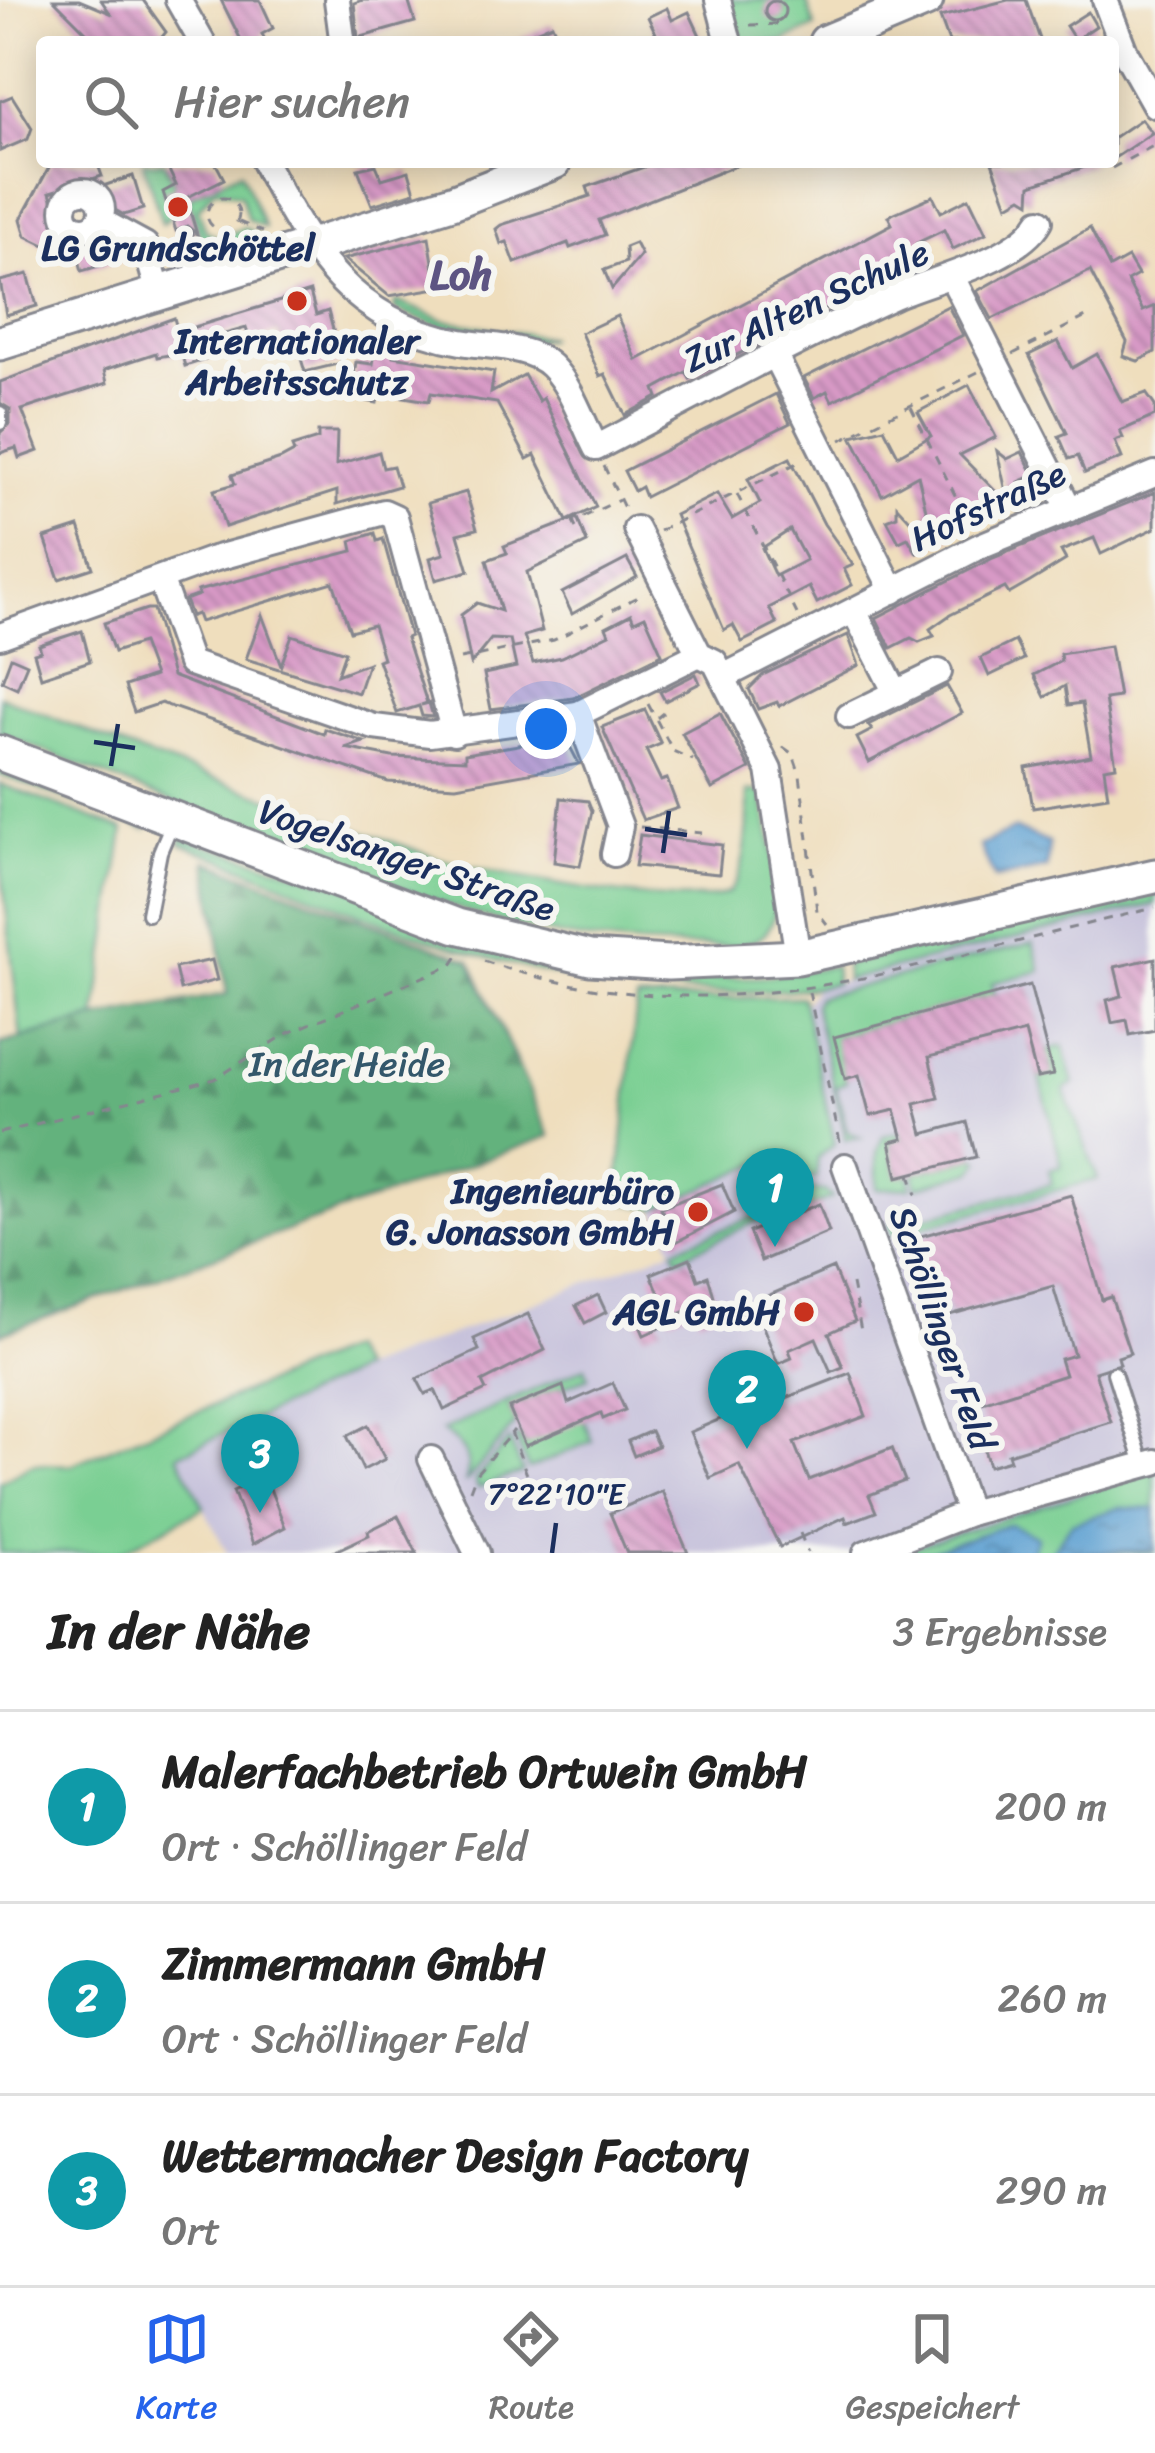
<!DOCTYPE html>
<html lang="de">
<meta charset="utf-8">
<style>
body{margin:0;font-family:Sriracha,sans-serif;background:#f6f6f6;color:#222}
.you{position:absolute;left:546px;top:729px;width:42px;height:42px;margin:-30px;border:9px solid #fff;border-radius:50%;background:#1a73e8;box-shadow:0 0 0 18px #1a73e833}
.badge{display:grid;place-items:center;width:78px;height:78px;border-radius:50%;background:#2563eb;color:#fff;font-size:39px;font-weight:700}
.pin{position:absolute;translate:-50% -99px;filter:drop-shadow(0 3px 6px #0008)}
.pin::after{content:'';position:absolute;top:63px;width:42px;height:36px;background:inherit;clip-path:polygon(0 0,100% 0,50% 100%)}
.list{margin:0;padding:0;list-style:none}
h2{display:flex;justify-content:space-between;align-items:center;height:156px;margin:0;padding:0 48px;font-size:51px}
h2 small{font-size:39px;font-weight:400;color:#767676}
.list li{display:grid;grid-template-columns:78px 1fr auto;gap:36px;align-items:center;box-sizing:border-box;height:192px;padding:0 48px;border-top:3px solid #e0e0e0}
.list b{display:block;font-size:45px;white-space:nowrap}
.list p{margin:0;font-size:39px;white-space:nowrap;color:#767676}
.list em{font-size:39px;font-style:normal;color:#767676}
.icon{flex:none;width:66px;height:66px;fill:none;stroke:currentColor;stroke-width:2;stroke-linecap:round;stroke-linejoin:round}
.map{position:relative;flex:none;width:1155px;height:1553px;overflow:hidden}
.search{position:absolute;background:#fff;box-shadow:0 6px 30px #0003;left:36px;right:36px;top:36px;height:132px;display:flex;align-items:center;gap:30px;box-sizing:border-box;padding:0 42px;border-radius:12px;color:#767676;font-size:45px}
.sheet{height:732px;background:#fff}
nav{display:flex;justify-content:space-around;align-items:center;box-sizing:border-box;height:168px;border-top:3px solid #e0e0e0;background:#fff;font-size:33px;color:#767676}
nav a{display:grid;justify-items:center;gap:6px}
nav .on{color:#2563eb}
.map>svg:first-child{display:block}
</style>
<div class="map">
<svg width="1155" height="1553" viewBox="0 0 1155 1553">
<defs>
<pattern id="forest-firs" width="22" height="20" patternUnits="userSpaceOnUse" patternTransform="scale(3)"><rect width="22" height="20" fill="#63b27d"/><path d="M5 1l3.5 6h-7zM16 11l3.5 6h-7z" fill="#51916a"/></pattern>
<pattern id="water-ripples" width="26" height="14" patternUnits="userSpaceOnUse" patternTransform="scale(3)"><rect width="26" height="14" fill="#5ea1d2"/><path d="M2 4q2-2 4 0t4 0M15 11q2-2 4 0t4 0" fill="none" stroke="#4d84ae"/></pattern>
<pattern id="building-back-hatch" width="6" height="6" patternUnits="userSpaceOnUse" patternTransform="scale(3)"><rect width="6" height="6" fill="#d89ac6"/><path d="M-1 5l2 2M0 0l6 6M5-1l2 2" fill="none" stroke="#ae7ea4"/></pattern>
</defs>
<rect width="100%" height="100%" fill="#f6f6f2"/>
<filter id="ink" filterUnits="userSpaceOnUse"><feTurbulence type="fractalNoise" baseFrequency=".00833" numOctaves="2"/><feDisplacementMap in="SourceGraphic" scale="24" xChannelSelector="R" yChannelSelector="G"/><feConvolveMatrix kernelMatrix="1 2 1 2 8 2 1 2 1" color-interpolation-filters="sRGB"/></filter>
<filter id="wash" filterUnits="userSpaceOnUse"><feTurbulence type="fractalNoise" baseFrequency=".004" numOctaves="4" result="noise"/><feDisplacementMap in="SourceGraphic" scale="48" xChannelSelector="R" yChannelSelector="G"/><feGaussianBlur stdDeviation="2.7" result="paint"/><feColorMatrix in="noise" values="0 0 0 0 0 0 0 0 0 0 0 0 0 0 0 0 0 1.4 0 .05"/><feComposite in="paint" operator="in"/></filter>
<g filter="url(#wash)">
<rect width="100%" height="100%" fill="#efdebd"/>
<!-- industrial -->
<polygon fill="#c5c0da" points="1155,904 1155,1553 227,1553 177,1455 360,1370 673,1249 655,1209 719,1179 767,1160 815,1172 818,1158 835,1143 805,1003 815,988"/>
<!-- green -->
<g fill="#7acf93" stroke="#4a7f78" stroke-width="3">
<polygon points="725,0 806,0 815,27 783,42 737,42"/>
<polygon points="143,162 164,162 179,193 163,192 171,216 162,223"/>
<polygon points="241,171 264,227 248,220 241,195 215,189 198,209 206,231 219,238 244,228 260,235 206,253 188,198"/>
<path d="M 396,301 L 443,320 L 549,338 C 502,350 438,328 394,309 Z"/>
<path d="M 0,696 L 130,749 L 441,859 C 497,875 679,912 728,893 C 747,874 750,818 747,792 L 762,791 C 767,824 790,909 765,933 C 748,950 717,945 695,946 C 549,949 466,912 333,863 C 221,822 110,778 0,733 Z"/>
<polygon points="0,766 143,820 146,829 0,775"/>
<polygon points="0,784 124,830 96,1018 21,1039 0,855"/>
<path d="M 182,838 L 656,979 L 762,977 L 834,966 L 836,983 C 806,991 768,991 736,992 C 537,1000 363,913 180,843 Z"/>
<polygon points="1155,888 1155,904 846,980 845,965"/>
<polygon points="1033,943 1041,971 992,983 995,995 835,1037 846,1082 836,1087 847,1131 860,1137 846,1139 814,1005 818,997"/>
<polygon points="802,997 835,1144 818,1158 816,1178 779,1177 766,1160 655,1209 617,1201 637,1000"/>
<polygon points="1063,1046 1074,1084 1064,1090 1098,1179 892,1235 889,1225 903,1207 907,1222 1052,1184 1049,1170 1062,1166 1040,1078 1053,1074 1047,1050"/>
<polygon points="901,1132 903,1139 890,1143 898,1176 909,1174 911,1187 877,1189 877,1152 883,1136"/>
<polygon points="976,1157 981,1161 974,1171 917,1187 914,1173"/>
<polygon points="787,1188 825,1191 832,1198 780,1219 776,1212 678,1258 674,1249 790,1202"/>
<polygon points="348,1349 360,1370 178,1455 204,1507 118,1553 0,1553 0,1482 33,1464 71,1465"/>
<path d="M 585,1367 L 588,1377 L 509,1408 L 516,1423 L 465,1483 C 474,1457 461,1445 442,1431 Z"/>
<polygon points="579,1408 592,1441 529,1469 515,1438 520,1435 525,1445"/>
<polygon points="509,1440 523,1472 478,1488 475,1481"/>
<polygon points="1155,1470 1155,1553 895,1553"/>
</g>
<!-- forest -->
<polygon fill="url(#forest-firs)" stroke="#3f706e" stroke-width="3" points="207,861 470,960 550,1136 0,1334 0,1044 96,1018 227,994"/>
<!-- water -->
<g fill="url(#water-ripples)" stroke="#3c6898" stroke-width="3">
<polygon points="1015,829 1049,843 1047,868 995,879 980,846"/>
<polygon points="1119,1508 1155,1509 1155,1550 1050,1553 1072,1523"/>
<polygon points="1010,1524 1037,1537 1030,1553 925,1553"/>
</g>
<g id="blocks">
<!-- building -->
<g fill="url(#building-back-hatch)" fill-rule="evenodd">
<polygon points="54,0 79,0 110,13 101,0 143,0 166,32 158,42 96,42"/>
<polygon points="221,0 260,0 273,28 262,34 266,42 242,42"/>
<polygon points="363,0 408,0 415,22 358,38 354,3"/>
<polygon points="1008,0 1026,0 1041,42 949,42 940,17"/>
<circle cx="775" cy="11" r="10"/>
<polygon points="667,8 672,20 689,12 703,42 660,42 648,17"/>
<polygon points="1088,12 1096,26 1075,40 1066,26"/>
<polygon points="552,24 560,42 510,42"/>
<polygon points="12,96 32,128 28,139 0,151 0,101"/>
<polygon points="1141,119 1152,133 1113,159 1113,138"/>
<polygon points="52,162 97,162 102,176 50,192 65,243 59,252 26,236 21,219"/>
<polygon points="165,162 215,162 224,179 186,198 197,234 187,226 176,231 163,192 176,185"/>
<polygon points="658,162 740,164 599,220 605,235 570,248 568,243 515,263 507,242 501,244 496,229 501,225 590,196 587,187"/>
<polygon points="992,162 1091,162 1091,165 1031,185 1030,202 1022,197 1008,205"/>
<polygon points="376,165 382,179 409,171 415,192 372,205 358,169"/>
<polygon points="133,176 143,209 124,215 106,205 100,187"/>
<polygon points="933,196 941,212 969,198 986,233 953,249 944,230 917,243 925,258 690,379 686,372 655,389 658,397 625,415 605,374 600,376 581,333 617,316 637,360 892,224 888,216"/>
<polygon points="1090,228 1110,268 1128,258 1138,275 1127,281 1143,311 1155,306 1155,352 1138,361 1123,356 1127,342 1090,271 992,319 977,291"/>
<polygon points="89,232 130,256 130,257 82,271 73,237"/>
<polygon points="429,237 437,288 389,296 344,259"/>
<polygon points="635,243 641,255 612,289 604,270 626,262 625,247"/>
<polygon points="28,274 37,306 6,315 0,281"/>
<polygon points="310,292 316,315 328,311 342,363 305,372 299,352 284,356 278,333 250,340 246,328 214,337 220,355 185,366 181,353 157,357 156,353 104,370 107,383 22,410 38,451 19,458 16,448 0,453 0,433 10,423 10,409 0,403 0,382 174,318 178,332"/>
<polygon points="948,306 963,335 832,401 827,391 814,398 804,378"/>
<polygon points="1058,341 1072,368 1097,354 1122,402 1146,393 1155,406 1155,416 1120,431 1123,438 1115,441 1122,458 1085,473 1078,456 1069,459 1059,436 1067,433 1029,355"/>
<polygon points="376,348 393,352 393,356 494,372 491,393 524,375 539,401 543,398 596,507 567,521 535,455 527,459 497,403 431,393 429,401 379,393 377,403 350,398 356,362 373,364"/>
<polygon points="969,385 996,437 960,455 1009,505 997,451 1007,459 1022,452 1034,475 1019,482 1027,497 992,515 984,499 943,520 952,536 934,545 918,475 882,495 852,436 884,428 898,455 931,436 918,412"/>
<polygon points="776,394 790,423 645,497 641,487 634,491 624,471"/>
<polygon points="318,432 337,432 336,465 379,452 383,468 393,466 399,486 337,504 337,491 225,527 214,490 235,484 232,475 281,459 294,452 292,447 318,439"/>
<path d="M 790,458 L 824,524 L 853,565 L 844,569 L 852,585 L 817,603 L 809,587 L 769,608 L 777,624 L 742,642 L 733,625 L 724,630 L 675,515 L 717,494 L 732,519 L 760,503 L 748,479 ZM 790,530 L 806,560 L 775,576 L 762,548 Z"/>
<polygon points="466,492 477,529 458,534 469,571 436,580 430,558 444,554 428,503"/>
<polygon points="1155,492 1155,528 1101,554 1094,538 1061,551 1066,560 1030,582 1009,594 1005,588 950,615 930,629 934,636 919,642 911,638 891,648 876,618 993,558"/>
<polygon points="897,506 933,545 917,553 908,538 899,542 887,520 897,516"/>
<polygon points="577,518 587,543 527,572 542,631 524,636 533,663 562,657 609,634 606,627 631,614 634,621 645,616 662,654 573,698 491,709 484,674 516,667 510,640 491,639 471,664 461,615 477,603 501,611 487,560 507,553 504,546"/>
<polygon points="79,527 93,568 59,579 45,538"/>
<polygon points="375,533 377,541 383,539 410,636 406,638 427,703 421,705 429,703 433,717 422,716 419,706 397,713 378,660 383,658 373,625 350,631 333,582 200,622 197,614 191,616 185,600 199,595 197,591 353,551 351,541"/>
<polygon points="627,559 637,577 572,614 562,593"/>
<polygon points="147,609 153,609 172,676 324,734 325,729 364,742 345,748 392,757 465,760 465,754 565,737 579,764 456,786 388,782 161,703 134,712 125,686 154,676 142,643 114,652 104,623"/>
<polygon points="262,615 281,665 292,635 345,652 337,675 368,663 358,693 246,659"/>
<polygon points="82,631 90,661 41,677 34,653 41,651 39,645"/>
<polygon points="848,635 859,665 779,706 777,702 758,709 749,689 763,675"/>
<polygon points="1015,641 1024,659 989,676 981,658"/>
<polygon points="1110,646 1119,697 1105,699 1116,766 1104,768 1108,796 1033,808 1026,768 1091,756 1082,703 1068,705 1065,686 1045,697 1034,675 1061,661 1060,654"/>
<polygon points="11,657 27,664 17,688 2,681"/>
<polygon points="696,674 700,683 665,701 660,692"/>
<polygon points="947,686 962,713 869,762 857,738 872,730 868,725"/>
<polygon points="645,710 661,744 646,750 661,781 667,779 678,808 643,820 602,727"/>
<polygon points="720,713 750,769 712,789 682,733"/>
<polygon points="561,798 588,801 592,811 580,866 554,862"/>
<polygon points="640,835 722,845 719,874 635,866"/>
<polygon points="1155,958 1155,1030 1130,1035 1127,1020 1112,1023 1107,1000 1122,996 1115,967"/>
<polygon points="212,960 217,980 180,990 175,968"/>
<polygon points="1030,985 1053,1075 1037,1078 1025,1032 929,1057 939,1098 915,1104 923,1134 967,1122 976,1157 898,1177 890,1142 903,1139 895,1110 870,1116 859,1075 845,1079 834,1037"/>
<polygon points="722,1184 734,1212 676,1242 661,1208"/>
<polygon points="1071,1195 1102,1300 1111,1297 1130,1353 1118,1357 1120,1364 1095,1372 1111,1422 1008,1454 1010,1460 989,1466 983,1446 989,1444 976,1404 1065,1375 1060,1359 1074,1355 1053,1286 950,1315 940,1277 919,1283 906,1240"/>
<polygon points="819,1204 829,1232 761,1261 749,1232"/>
<polygon points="690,1258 698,1280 708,1276 718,1310 699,1319 695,1307 670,1318 651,1274"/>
<polygon points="833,1268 855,1321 829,1333 843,1367 831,1372 816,1338 789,1350 792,1358 778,1364 753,1302"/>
<polygon points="598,1295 606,1312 585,1323 576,1306"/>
<polygon points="655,1312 662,1327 644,1335 637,1319"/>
<polygon points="528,1314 545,1350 482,1382 486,1390 444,1410 435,1390 425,1394 417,1379 479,1350 474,1339"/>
<polygon points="850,1373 866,1416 794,1443 809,1480 892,1448 905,1481 869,1495 876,1512 847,1523 845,1517 780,1547 739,1465 710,1478 690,1432 774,1396 776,1402"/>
<polygon points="613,1383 625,1410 603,1419 601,1413 525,1446 509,1408 563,1386 568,1403"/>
<polygon points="368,1425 385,1459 363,1470 347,1436"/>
<polygon points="651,1431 658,1446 634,1456 628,1441"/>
<polygon points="265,1476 285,1527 253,1544 233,1491"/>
<polygon points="662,1491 688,1553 627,1553 610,1513"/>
<polygon points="398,1516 417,1553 331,1553 369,1535 368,1531"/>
</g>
</g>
</g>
<g filter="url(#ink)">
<use href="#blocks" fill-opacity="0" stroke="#85868e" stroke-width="3"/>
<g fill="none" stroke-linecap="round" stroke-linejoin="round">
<defs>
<g id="lane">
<polyline points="185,236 195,277"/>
<polyline points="0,413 0,423"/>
<polyline points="148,914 160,852 172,823"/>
<polyline points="1114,1373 1143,1464"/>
</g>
<g id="street">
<polyline points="178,0 202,42"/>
<polyline points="337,0 342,38"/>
<polyline points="718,0 729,42"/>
<polyline points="1105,0 1125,52 1155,105"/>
<path d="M 264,162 C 311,253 351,322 461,342 C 489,347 529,345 551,366 C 571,386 583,423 596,448 C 695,397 793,342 894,296 C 933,279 1018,260 1040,221"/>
<circle cx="83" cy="210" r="19"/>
<polyline points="99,220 145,245 158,290"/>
<polyline points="952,277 1068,506"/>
<polyline points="775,356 893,591"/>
<polyline points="636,529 699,654 715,662 769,770 798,957"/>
<polyline points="161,581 190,663 374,727 430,734 578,714 699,654"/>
<polyline points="854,611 896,693"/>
<polyline points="0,636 213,559 384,512 395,517 454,733"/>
<polyline points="723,677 980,546 1155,474"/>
<polyline points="578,714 620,826 614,854"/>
<polyline points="849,716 939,672"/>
<polyline points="845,1166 969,1513"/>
<polyline points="431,1459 477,1553"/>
<polyline points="866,1553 969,1513 1155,1462"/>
</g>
<g id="secondary">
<polyline points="826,42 926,0"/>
<polyline points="0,343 452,202 554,162"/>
<polyline points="0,753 457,926 590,958 668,963 798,957 1155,876"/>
</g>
</defs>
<!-- lane casing -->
<use href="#lane" stroke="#85868e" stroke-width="18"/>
<!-- street casing -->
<use href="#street" stroke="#85868e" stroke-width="30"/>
<!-- secondary casing -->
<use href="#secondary" stroke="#85868e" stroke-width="39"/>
<!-- path -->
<g stroke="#85868e" stroke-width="3" stroke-dasharray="9 9" stroke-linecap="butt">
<polyline points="750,25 780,24 779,20"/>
<polyline points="1112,168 1155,145"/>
<circle cx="223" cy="214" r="16"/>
<polyline points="239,222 263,232"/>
<polyline points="1013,354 1086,317"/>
<polyline points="911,407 971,527"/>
<polyline points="841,440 978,372"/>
<polyline points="604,466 626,512"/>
<polyline points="737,494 797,614"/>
<polyline points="576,528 573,522 619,500"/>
<polyline points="659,531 801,461"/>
<polyline points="460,659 554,640 641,595"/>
<polyline points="648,704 673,751 693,760"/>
<polyline points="657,718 669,708"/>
<polyline points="783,747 793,754 800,775 817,911 827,924"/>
<polyline points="640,827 702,833"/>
<path d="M 484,961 C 726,1044 921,960 1155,908"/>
<polyline points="809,992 841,1147"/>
<polyline points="0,1133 215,1079 288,1033 452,965 458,956"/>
<polyline points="910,1174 916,1195"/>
<polyline points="852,1284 862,1336"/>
<polyline points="511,1432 529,1480"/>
<polyline points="470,1490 476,1474 514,1430"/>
<polyline points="800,1533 808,1553"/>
</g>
<!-- lane -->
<use href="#lane" stroke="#fff" stroke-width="12"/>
<!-- street -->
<use href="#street" stroke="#fff" stroke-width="24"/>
<!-- secondary -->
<use href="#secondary" stroke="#fff" stroke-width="33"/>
</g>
</g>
<!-- ticks -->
<path fill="none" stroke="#1b2f5e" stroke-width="4.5" d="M 94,742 L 135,748M 111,766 L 118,724M 645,829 L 687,835M 663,853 L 669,811M 552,1553 L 556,1523"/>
<!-- markers -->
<g fill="#c8321e" stroke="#f6f6f2" stroke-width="4.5">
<circle cx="178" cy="207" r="12"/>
<circle cx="297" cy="301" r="12"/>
<circle cx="698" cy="1212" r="12"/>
<circle cx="804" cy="1312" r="12"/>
</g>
<g text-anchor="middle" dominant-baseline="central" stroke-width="12" stroke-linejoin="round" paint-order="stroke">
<!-- poi labels -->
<g font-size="36" font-weight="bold" fill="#1b2f5e" stroke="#f6f6f2">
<text x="178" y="248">LG Grundschöttel</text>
<text x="297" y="341">Internationaler<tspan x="297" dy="41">Arbeitsschutz</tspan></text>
<text x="674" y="1191" text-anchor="end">Ingenieurbüro<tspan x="674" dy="41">G. Jonasson GmbH</tspan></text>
<text x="780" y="1312" text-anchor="end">AGL GmbH</text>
</g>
<!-- street labels -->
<g font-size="36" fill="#1b2f5e" stroke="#f6f6f2">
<text transform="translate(806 306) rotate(-25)">Zur Alten Schule</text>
<text transform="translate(988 506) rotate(-25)">Hofstraße</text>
<text transform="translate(407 860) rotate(19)">Vogelsanger Straße</text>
<text transform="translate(942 1328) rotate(71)">Schöllinger Feld</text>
</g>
<!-- park labels -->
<g font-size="36" fill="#33576b" stroke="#f6f6f2">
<text x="347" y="1064">In der Heide</text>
</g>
<!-- quarter labels -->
<g font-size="42" font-weight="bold" fill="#5d5482" stroke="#f6f6f2">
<text x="461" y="275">Loh</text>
</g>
</g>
<g font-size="30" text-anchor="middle" fill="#1b2f5e" stroke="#f6f6f2" stroke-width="12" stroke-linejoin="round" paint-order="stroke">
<text x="556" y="1504">7°22'10"E</text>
</g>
</svg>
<div class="you"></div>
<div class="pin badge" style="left:775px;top:1247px;background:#0f9aa8">1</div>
<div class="pin badge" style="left:747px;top:1449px;background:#0f9aa8">2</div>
<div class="pin badge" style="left:260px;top:1513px;background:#0f9aa8">3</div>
<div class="search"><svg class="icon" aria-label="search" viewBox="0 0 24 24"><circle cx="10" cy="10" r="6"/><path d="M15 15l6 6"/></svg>Hier suchen</div>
</div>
<section class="sheet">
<h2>In der Nähe<small>3 Ergebnisse</small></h2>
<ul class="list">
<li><span class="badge" style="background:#0f9aa8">1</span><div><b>Malerfachbetrieb Ortwein GmbH</b><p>Ort · Schöllinger Feld</p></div><em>200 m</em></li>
<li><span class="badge" style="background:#0f9aa8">2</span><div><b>Zimmermann GmbH</b><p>Ort · Schöllinger Feld</p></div><em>260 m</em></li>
<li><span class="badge" style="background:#0f9aa8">3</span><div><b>Wettermacher Design Factory</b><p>Ort</p></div><em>290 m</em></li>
</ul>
</section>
<nav>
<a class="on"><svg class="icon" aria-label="map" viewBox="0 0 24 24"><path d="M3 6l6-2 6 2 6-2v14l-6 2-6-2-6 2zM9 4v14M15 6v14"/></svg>Karte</a>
<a><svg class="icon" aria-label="directions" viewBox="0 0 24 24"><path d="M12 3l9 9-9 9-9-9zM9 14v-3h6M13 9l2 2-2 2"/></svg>Route</a>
<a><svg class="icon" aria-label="saved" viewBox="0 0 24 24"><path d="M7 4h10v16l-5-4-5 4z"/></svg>Gespeichert</a>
</nav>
